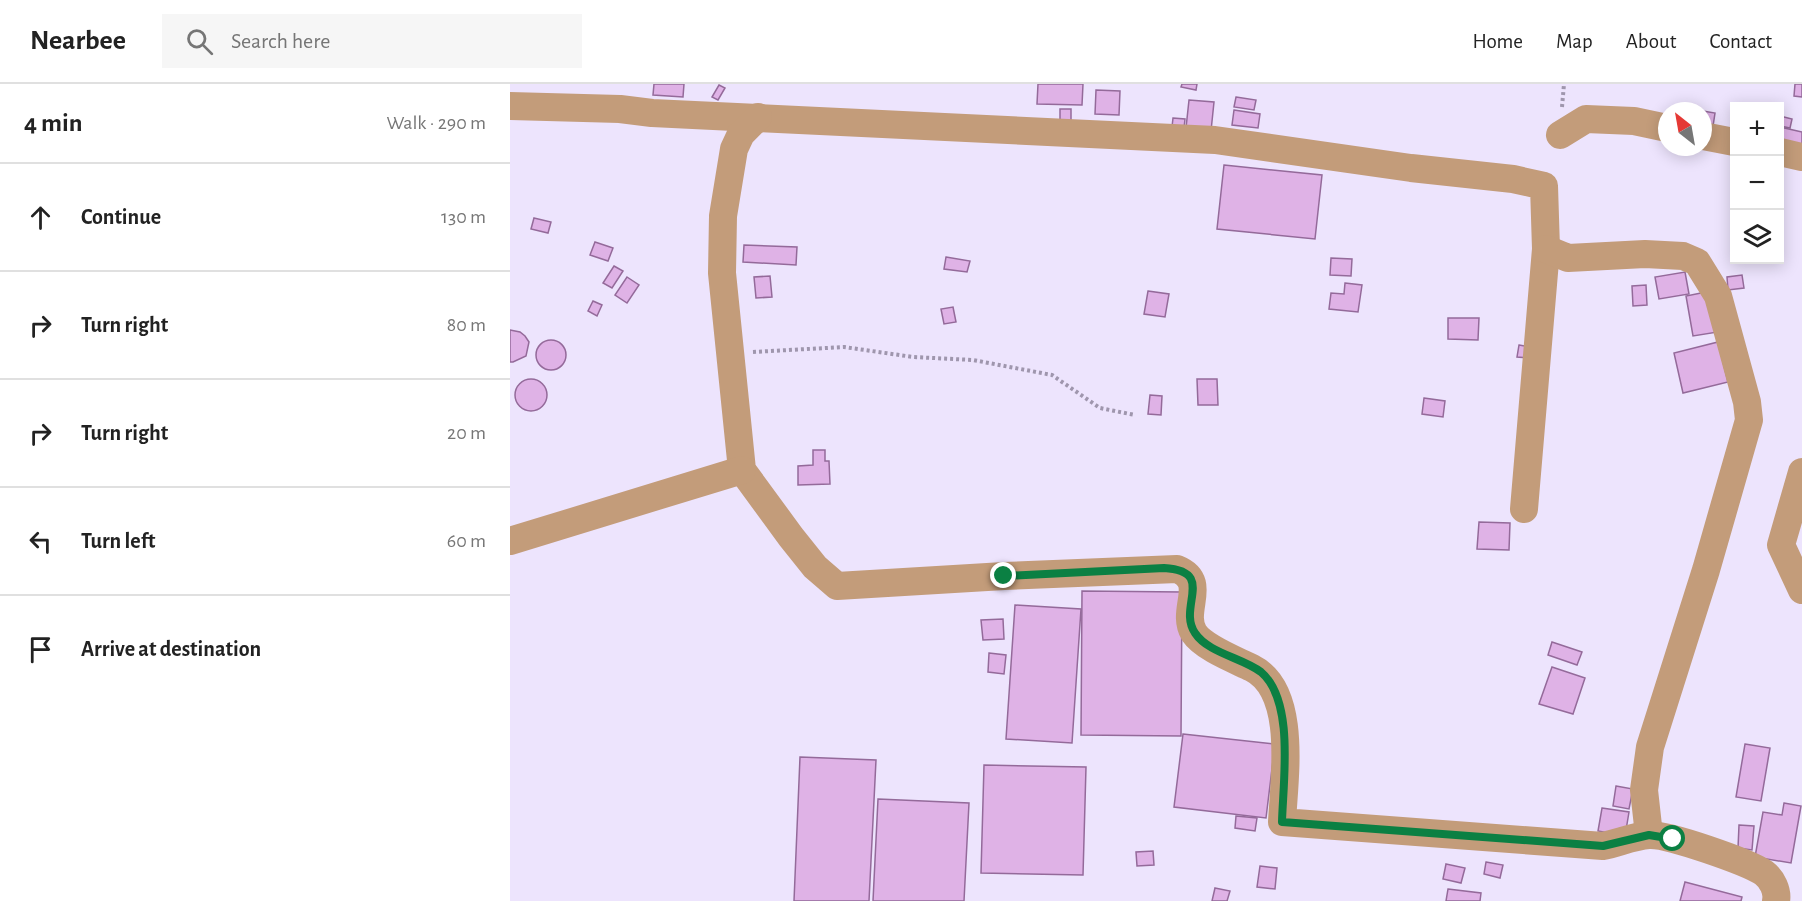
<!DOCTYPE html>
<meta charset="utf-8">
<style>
body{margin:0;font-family:"Alegreya Sans",sans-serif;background:#f6f6f6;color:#222}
.controls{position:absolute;right:18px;top:18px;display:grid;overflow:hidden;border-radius:0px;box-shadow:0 3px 15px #0003}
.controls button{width:54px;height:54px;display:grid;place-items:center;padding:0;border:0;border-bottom:2px solid #e0e0e0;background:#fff;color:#222;font:30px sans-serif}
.compass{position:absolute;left:1148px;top:18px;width:54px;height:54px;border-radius:50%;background:#fff;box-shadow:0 3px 15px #0003;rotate:329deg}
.stop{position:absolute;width:18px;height:18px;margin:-14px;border:4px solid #0b8043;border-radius:50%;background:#fff}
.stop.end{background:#0b8043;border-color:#fff;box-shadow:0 2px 6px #0008}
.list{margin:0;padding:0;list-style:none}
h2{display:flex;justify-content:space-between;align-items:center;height:78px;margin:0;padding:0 24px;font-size:26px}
h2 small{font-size:20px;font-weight:400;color:#767676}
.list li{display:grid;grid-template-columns:39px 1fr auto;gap:18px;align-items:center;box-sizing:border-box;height:108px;padding:0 24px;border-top:2px solid #e0e0e0}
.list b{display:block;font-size:22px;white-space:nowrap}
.list em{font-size:20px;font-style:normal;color:#767676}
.icon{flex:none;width:33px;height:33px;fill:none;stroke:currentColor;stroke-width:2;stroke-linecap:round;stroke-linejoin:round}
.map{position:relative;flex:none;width:1292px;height:817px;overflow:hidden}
header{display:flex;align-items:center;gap:36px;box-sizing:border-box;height:84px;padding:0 30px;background:#fff;border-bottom:2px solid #e0e0e0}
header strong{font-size:28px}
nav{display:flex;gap:33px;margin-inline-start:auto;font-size:21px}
.search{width:420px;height:54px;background:#f6f6f6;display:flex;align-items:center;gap:15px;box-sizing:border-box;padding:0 21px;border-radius:0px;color:#767676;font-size:22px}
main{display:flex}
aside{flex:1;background:#fff}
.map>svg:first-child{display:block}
</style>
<header>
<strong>Nearbee</strong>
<div class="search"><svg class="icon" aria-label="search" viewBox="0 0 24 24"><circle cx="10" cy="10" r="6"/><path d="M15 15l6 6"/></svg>Search here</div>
<nav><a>Home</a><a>Map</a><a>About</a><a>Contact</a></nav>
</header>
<main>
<aside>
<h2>4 min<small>Walk · 290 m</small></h2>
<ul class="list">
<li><svg class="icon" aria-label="ahead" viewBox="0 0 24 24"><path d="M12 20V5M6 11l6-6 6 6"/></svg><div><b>Continue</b></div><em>130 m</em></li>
<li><svg class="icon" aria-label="right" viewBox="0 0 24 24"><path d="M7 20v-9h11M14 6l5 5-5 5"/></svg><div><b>Turn right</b></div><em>80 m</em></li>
<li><svg class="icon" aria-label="right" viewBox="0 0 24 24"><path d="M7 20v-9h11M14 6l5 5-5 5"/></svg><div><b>Turn right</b></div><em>20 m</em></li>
<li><svg class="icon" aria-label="left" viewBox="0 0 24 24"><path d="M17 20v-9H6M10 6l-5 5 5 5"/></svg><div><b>Turn left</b></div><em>60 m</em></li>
<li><svg class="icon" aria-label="arrive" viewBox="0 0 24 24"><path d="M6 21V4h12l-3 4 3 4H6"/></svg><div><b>Arrive at destination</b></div></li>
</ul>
</aside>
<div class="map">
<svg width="1292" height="817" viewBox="0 0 1292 817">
<rect width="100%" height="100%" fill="#ede4fd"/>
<!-- building -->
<g fill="#dfb2e6" stroke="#946a9a" stroke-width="1.5">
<polygon points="144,0 174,0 173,13 143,11"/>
<polygon points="528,0 573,0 572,21 527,20"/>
<polygon points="672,0 687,0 686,6 671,3"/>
<polygon points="1285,0 1292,0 1292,13 1284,12"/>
<polygon points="209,1 215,4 208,16 202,13"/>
<polygon points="586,6 610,7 609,31 585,30"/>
<polygon points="726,13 746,16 744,26 724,23"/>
<polygon points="679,16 704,18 701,47 676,44"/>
<rect x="550" y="25" width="11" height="13"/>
<polygon points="724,26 750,30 748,44 722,41"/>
<polygon points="1193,27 1205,29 1203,42 1193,40"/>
<polygon points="1270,32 1282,35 1280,44 1270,42"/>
<polygon points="663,34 675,35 674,44 662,43"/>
<polygon points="1270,43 1292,48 1292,66 1270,62"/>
<polygon points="714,81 812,91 805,155 707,145"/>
<polygon points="24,134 41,138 38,149 21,145"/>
<polygon points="85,158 103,164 98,177 80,171"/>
<polygon points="234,161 287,163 286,181 233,178"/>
<polygon points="436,173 460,177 457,188 434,185"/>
<polygon points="821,174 842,175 841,192 820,191"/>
<polygon points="104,182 113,187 102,204 93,199"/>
<polygon points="1175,188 1179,210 1149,215 1145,193"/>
<polygon points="1232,191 1234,204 1218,206 1217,193"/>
<polygon points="260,192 262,213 246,214 244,193"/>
<polygon points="117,193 129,201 117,219 105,211"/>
<polygon points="835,199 852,201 848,228 819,225 821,209 834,210"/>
<polygon points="1136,201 1137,221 1123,222 1122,202"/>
<polygon points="638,207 659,210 655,233 634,230"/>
<polygon points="1201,207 1208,248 1183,252 1176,212"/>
<polygon points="83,217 92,221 87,232 78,227"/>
<polygon points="443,223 446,238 434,240 431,225"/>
<polygon points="938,234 969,234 968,256 938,255"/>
<polygon points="0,246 10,248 15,252 19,258 16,272 3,278 0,278"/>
<circle cx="41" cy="271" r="15"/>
<polygon points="1208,258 1218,298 1173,309 1164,269"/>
<polygon points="1009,261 1020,263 1018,274 1007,273"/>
<polygon points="687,295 707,295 708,321 688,321"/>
<circle cx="21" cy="311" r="16"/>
<polygon points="640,311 652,312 651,331 638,330"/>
<polygon points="914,314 935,317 933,333 912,330"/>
<polygon points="303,366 315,366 315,377 319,377 320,400 288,401 288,382 303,381"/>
<polygon points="969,438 1000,439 999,466 967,465"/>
<polygon points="572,507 672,508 671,652 571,651"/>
<polygon points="505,521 571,525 562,659 496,655"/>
<polygon points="493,535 494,555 473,556 471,536"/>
<polygon points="1042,558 1072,568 1067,581 1038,571"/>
<polygon points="479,569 496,571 494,590 478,588"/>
<polygon points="1042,583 1075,594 1063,630 1029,620"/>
<polygon points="673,650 765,660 756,734 664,723"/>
<polygon points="1235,660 1260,664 1251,717 1226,713"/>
<polygon points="290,673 366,676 359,817 284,817"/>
<polygon points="474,681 576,683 573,791 471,789"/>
<polygon points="1106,702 1123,705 1119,725 1103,722"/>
<polygon points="368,715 459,719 454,817 363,817"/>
<polygon points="1274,719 1291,722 1281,779 1245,773 1253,728 1272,731"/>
<polygon points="1092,724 1119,728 1115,752 1088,747"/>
<polygon points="726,732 747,734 745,747 725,744"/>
<polygon points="1229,741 1244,742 1242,766 1228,764"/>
<polygon points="643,767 644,781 627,782 626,768"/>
<polygon points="976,778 993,781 990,794 974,790"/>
<polygon points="936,780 955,784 951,799 933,795"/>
<polygon points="750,782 767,784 765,805 747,803"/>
<polygon points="1175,798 1232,813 1231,817 1170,817"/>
<polygon points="705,804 720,807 717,817 702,817"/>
<polygon points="938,805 971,809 970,817 936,817"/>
</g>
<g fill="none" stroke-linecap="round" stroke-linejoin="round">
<!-- path -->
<g stroke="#9f96ad" stroke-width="4" stroke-dasharray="3 3" stroke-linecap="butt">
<polyline points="1052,23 1054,0"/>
<polyline points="243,268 334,263 403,273 463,276 542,291 590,324 625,331"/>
</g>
<!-- minor -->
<g stroke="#c39c7a" stroke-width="28">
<polyline points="0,22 110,25 142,29 705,56 901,84 1003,95 1034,102 1036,165 1014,425"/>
<path d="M 248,33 L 231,50 L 224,65 L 213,132 L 212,189 L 232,386 L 281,453 L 305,483 L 327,502 L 494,492 L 667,485 C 699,498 670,526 684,549 C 694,564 726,576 742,584 C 788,607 774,696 772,738 L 1093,762 C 1108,759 1124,752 1139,751 C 1158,750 1238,778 1254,789 C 1262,795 1268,807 1266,817"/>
<polyline points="1050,51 1076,35 1124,37 1157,44"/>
<polyline points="1193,52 1224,58"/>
<polyline points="1270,68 1292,73"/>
<polyline points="1036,165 1058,174 1135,170 1173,172 1187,178 1208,212 1237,318 1239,336 1196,486 1140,663 1134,706 1139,751"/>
<polyline points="1292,388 1271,461 1292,506"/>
<polyline points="0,457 232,386"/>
</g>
</g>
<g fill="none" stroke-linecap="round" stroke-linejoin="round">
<!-- route -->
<path stroke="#0b8043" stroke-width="8" d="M 494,492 L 654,484 C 707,487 667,523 685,549 C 698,569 733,574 751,588 C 785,617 773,697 772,738 L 1093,762 L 1139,751 L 1163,755"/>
</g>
</svg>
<div class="controls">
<button>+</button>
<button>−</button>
<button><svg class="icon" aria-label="layers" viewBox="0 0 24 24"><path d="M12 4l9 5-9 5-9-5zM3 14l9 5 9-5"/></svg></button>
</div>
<svg class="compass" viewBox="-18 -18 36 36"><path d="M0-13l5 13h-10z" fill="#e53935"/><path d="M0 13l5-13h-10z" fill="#767676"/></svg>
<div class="stop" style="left:1163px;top:755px"></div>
<div class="stop end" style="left:494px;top:492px"></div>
</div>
</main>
